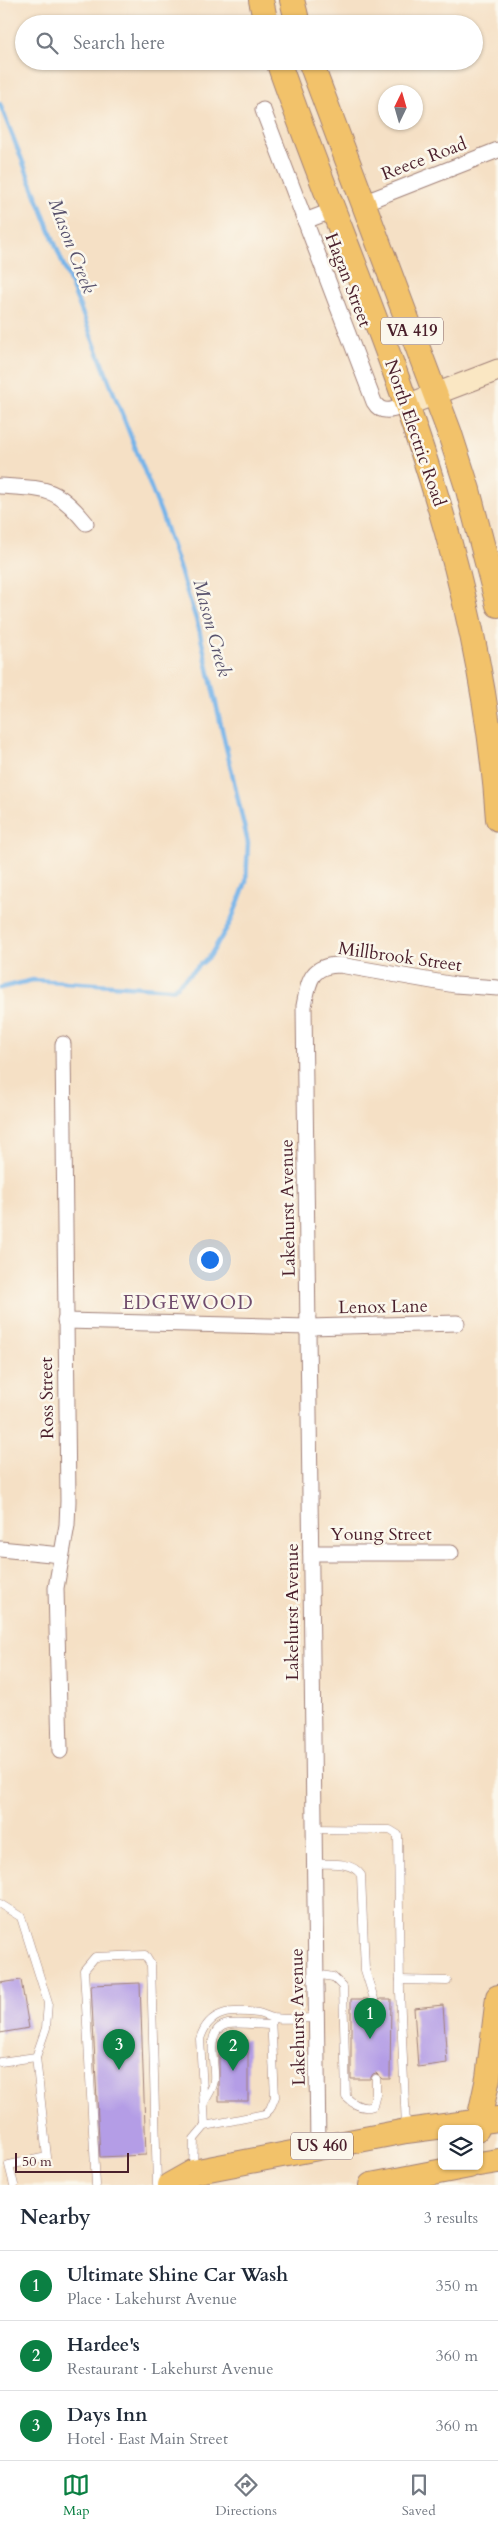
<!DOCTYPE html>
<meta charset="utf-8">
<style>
body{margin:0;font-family:Cardo,serif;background:#f2f2f3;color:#1f2937}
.controls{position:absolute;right:15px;bottom:15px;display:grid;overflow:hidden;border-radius:8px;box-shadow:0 1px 4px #0004}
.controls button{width:45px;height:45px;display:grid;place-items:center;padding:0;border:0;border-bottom:1px solid #e0e1e3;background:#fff;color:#1f2937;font:25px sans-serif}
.compass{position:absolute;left:378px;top:85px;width:45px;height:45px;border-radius:50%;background:#fff;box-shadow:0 1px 4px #0004;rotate:5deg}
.scale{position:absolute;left:15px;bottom:12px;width:114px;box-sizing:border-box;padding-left:5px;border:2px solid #4a1f2b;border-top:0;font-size:14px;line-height:18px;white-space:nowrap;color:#4a1f2b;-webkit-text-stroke:4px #fbf7ec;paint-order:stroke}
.you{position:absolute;left:209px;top:1259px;width:18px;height:18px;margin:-12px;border:4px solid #fff;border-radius:50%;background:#1a73e8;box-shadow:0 0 0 8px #1a73e833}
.badge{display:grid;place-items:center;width:32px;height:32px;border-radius:50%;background:#0b8043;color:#fff;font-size:16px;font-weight:700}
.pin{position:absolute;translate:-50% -41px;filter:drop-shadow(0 1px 2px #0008)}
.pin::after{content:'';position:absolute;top:26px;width:18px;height:15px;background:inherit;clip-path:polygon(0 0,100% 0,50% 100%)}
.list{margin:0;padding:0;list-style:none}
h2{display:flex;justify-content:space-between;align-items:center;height:65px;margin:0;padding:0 20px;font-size:21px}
h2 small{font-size:16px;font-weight:400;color:#747a83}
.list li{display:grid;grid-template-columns:32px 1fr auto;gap:15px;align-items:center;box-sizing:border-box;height:70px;padding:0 20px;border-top:1px solid #e0e1e3}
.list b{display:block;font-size:19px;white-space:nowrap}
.list p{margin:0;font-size:16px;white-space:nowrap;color:#747a83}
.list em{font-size:16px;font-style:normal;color:#747a83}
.icon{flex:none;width:28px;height:28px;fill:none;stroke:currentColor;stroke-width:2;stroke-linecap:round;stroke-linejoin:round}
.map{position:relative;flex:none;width:498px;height:2185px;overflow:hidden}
.search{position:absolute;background:#fff;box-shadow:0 1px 4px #0004;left:15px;right:15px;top:15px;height:55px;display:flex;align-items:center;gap:12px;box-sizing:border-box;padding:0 18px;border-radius:28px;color:#747a83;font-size:19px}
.sheet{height:275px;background:#fff}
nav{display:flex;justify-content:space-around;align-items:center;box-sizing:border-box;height:70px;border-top:1px solid #e0e1e3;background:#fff;font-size:14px;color:#747a83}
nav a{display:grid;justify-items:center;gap:2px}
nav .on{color:#0b8043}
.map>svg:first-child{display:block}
</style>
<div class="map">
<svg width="498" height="2185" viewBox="0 0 498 2185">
<rect width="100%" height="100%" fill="#fbf7ec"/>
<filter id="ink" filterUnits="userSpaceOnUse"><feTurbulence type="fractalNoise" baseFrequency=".02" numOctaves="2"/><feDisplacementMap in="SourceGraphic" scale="10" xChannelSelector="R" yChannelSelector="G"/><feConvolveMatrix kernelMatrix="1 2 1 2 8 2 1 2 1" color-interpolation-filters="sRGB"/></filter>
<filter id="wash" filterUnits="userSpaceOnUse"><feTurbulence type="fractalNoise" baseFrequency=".0096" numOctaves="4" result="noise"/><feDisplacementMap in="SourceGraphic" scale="20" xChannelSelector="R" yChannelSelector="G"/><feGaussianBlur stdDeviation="1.12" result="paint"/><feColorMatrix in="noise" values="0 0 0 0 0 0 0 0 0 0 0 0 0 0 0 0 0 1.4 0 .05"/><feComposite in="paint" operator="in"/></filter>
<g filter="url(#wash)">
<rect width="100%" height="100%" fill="#f5e0c5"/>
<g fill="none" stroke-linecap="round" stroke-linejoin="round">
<!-- stream -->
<polyline stroke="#76b4e9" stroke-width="4.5" points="0,104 161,513 198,625 248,843 246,882 231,921 210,956 173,989 33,980 0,988"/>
</g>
<g id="blocks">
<!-- building -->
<g fill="#b49de6">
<polygon points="21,1980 29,2028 0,2033 0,1983"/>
<polygon points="140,1983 146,2155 100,2157 91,1985"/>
<polygon points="351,1999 368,1999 373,2005 378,2003 380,1999 391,1999 390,2079 382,2079 376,2073 373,2074 370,2079 351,2079"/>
<polygon points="443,2005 447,2063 418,2067 414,2008"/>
<polygon points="248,2040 248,2101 219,2101 219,2041"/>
</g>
</g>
</g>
<g filter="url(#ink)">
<use href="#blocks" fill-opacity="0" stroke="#a08078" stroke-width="1"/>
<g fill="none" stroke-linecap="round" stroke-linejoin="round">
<defs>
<g id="lane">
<polyline points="314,1829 390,1830 398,1835 400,1992 406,2127"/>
<path d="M 315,1864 C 330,1864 352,1861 361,1875 L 365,1970 L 374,1999"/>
<polyline points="0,1904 21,1917 48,2003 46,2028 36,2057 47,2157 9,2165 14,2185"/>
<path d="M 316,1974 L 333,1977 L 343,1987 L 346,2097 C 353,2104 362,2110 373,2106 L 376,2094 L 376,2079"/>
<polyline points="400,1980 447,1981"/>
<path d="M 271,2018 L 275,2097 L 270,2109 L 265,2114 L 205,2126 L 200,2039 C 209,2010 231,2010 258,2013 C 263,2014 268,2017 273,2018 C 287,2020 302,2018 316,2018"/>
<polyline points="0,2062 36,2057"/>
<path d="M 205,2101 C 208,2095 214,2087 214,2080 C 216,2064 203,2029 228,2024 C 241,2022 258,2025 271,2025"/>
<polyline points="193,2170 194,2139 205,2126"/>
<polyline points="96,2185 84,1970 95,1957 145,1955 151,1965 157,2185"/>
</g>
<g id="street">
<path d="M 263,110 L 374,402 C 382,416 395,409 407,405"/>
<polyline points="363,203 498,150"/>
<polyline points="305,221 334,210"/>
<path d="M 0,486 C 45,489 56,486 86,523"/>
<polyline points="65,1321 309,1327 457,1323"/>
<polyline points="0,1549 61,1555"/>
<polyline points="311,1553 451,1553"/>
<polyline points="60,1751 56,1588 67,1525 68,1501 63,1044"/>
<path d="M 318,2147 L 304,1006 C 309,981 310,965 340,965 L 455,985 L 498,988"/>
</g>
<polyline id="secondary" points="407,405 498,370"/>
<g id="primary">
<polyline points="261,0 266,24"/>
<polyline points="292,0 298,24"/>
<path d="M 278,61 C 315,168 359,272 397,378 C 449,520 488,668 498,819"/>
<polyline points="310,61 449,431 468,490 498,605"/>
<polyline points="477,2129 488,2078 498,1997"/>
<polyline points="479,2164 498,2161"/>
<polyline points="170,2185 193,2172 406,2131 498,2119"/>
<polyline points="371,2185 469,2166"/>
</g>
</defs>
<!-- lane casing -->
<use href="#lane" stroke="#a08078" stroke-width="9"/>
<!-- street casing -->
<use href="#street" stroke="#a08078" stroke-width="17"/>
<!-- secondary casing -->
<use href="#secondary" stroke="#a08078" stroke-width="23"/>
<!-- primary casing -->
<use href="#primary" stroke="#a08078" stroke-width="26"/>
<!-- lane -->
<use href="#lane" stroke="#fff" stroke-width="8"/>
<!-- street -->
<use href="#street" stroke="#fff" stroke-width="15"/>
<!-- secondary -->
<use href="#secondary" stroke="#fae7c3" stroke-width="21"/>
<!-- primary -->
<use href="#primary" stroke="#f2c26a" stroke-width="24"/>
</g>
</g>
<g text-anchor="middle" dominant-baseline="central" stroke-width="5" stroke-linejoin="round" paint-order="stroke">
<!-- shield labels -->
<g fill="#fbf7ec" stroke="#7f6065" stroke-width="1">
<rect x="381" y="317.5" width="62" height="27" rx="4"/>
<rect x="291" y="2132.5" width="62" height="27" rx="4"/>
</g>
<g font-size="16" font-weight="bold" fill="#4a1f2b">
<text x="412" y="331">VA 419</text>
<text x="322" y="2146">US 460</text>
</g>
<!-- street labels -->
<g font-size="18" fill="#4a1f2b" stroke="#fbf7ec">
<text transform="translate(424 159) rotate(-21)">Reece Road</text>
<text transform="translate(348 280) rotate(69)">Hagan Street</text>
<text transform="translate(415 433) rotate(71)">North Electric Road</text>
<text transform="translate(400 957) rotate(8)">Millbrook Street</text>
<text transform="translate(288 1208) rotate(-91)">Lakehurst Avenue</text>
<text transform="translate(383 1307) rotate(-1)">Lenox Lane</text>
<text transform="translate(47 1398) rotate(-91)">Ross Street</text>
<text x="381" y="1534">Young Street</text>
<text transform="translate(292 1612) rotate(-90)">Lakehurst Avenue</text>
<text transform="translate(298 2017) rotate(-91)">Lakehurst Avenue</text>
</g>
<!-- water labels -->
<g font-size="19" font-style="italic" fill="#59536e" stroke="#fbf7ec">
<text transform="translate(72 246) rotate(69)">Mason Creek</text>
<text transform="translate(212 628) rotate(75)">Mason Creek</text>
</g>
<!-- neighbourhood labels -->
<g font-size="19" letter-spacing="1" fill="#6f4b6c" stroke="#fbf7ec">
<text x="188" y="1303">EDGEWOOD</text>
</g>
</g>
</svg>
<div class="controls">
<button><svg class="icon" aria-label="layers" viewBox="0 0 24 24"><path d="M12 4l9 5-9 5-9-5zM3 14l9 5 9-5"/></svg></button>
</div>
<svg class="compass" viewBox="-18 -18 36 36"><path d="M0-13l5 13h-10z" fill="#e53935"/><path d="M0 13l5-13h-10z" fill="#747a83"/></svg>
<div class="scale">50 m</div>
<div class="you"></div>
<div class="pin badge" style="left:370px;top:2039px">1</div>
<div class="pin badge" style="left:233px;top:2071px">2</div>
<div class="pin badge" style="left:119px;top:2070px">3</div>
<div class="search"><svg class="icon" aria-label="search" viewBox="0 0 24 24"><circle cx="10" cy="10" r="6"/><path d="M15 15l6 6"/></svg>Search here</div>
</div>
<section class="sheet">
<h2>Nearby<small>3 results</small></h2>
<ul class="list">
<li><span class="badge">1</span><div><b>Ultimate Shine Car Wash</b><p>Place · Lakehurst Avenue</p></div><em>350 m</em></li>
<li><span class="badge">2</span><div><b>Hardee's</b><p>Restaurant · Lakehurst Avenue</p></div><em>360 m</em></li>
<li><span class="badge">3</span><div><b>Days Inn</b><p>Hotel · East Main Street</p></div><em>360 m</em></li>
</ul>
</section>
<nav>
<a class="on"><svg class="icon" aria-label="map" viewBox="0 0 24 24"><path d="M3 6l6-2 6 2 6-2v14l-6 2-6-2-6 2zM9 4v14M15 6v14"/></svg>Map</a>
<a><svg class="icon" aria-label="directions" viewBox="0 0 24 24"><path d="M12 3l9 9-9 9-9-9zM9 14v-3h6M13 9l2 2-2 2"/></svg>Directions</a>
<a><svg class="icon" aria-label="saved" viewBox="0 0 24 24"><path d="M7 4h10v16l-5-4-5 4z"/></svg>Saved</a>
</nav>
